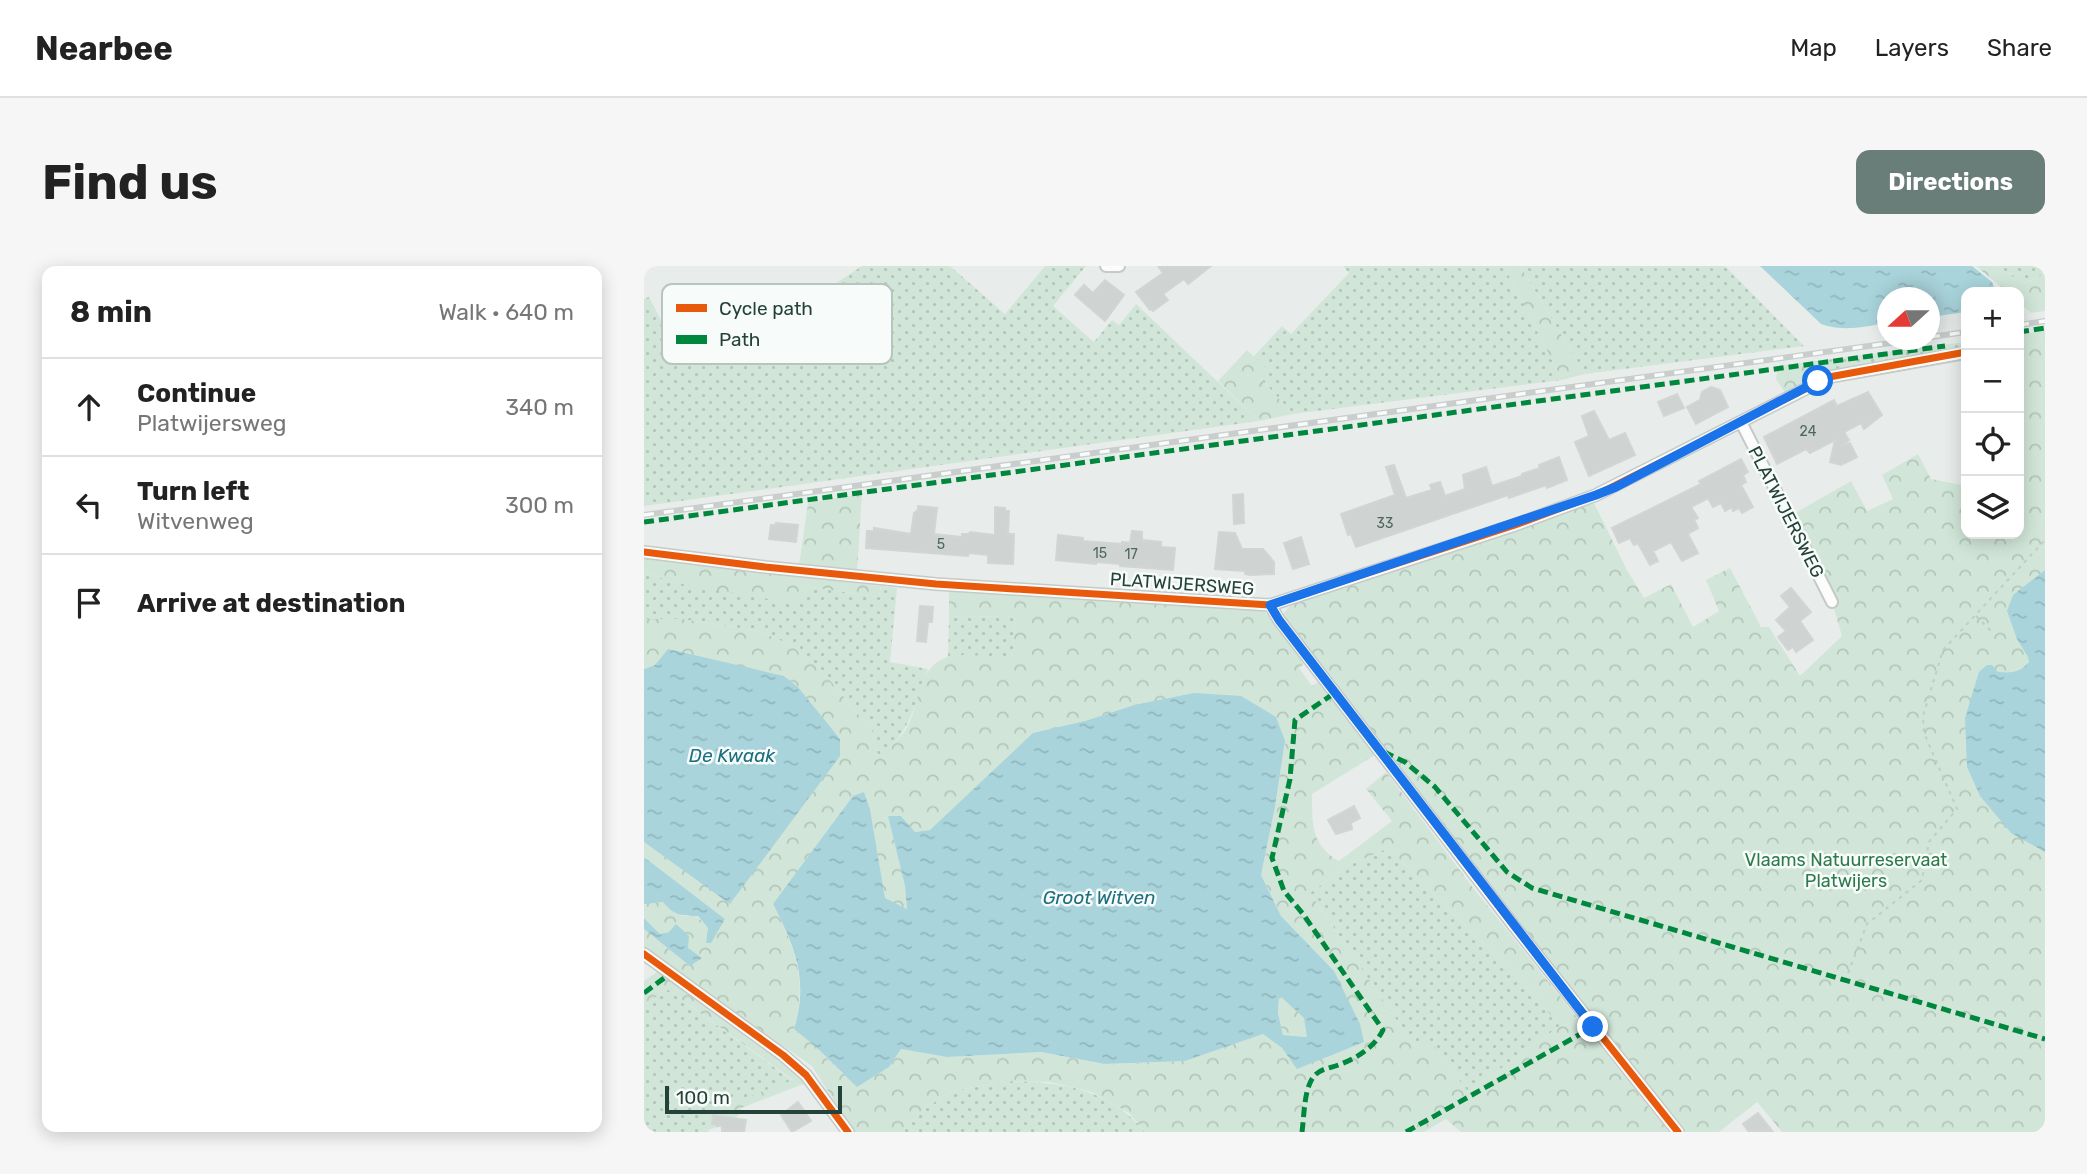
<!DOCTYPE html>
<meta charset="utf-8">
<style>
body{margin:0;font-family:Rubik,sans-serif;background:#f6f6f6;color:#222}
.controls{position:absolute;right:21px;top:21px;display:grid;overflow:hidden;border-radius:14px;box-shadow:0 4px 18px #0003}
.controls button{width:63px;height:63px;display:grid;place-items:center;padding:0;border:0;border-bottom:2px solid #e0e0e0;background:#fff;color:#222;font:35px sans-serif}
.compass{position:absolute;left:1233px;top:21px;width:63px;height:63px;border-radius:50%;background:#fff;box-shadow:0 4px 18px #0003;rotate:249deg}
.scale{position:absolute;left:21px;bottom:18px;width:177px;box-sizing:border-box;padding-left:7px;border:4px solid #24423a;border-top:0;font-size:19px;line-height:24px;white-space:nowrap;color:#24423a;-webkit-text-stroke:5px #f7fbf9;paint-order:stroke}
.stop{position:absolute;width:21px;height:21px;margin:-16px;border:5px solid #1a73e8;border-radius:50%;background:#fff}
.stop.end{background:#1a73e8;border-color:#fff;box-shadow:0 2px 7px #0008}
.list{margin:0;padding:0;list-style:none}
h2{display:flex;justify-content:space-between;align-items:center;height:91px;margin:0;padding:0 28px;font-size:30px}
h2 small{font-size:23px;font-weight:400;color:#767676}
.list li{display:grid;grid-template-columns:46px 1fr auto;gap:21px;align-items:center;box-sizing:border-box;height:98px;padding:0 28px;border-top:2px solid #e0e0e0}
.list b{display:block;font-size:26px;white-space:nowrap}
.list p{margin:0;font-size:23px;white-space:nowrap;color:#767676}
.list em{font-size:23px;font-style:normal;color:#767676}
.icon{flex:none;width:38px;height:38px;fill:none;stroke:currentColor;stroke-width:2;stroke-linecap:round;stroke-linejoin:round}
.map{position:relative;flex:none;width:1401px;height:866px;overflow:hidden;border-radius:14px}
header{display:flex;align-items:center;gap:42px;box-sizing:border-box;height:98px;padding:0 35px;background:#fff;border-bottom:2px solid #e0e0e0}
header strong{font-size:33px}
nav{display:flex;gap:38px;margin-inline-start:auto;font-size:24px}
.intro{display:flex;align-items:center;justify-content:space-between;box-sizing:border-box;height:168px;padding:0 42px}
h1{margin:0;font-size:49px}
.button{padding:18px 32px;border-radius:14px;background:#697e78;color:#fff;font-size:24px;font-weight:700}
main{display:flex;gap:42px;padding:0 42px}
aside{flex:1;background:#fff;border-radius:14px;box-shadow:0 4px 18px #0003}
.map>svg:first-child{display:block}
</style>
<header>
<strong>Nearbee</strong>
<nav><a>Map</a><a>Layers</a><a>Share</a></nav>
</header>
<div class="intro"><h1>Find us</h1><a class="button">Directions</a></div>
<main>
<aside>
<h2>8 min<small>Walk · 640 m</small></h2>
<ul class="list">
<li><svg class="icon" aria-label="ahead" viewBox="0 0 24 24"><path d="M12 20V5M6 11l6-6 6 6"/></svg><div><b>Continue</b><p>Platwijersweg</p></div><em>340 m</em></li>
<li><svg class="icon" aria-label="left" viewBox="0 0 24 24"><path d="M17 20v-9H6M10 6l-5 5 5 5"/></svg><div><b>Turn left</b><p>Witvenweg</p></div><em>300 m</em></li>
<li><svg class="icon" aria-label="arrive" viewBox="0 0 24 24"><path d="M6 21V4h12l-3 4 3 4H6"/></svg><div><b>Arrive at destination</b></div></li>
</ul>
</aside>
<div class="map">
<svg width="1401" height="866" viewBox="0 0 1401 866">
<defs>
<pattern id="grass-dots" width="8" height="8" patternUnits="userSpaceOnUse" patternTransform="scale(1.75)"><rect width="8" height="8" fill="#d1e6d8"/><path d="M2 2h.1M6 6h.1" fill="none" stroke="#b3c6ba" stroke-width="1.8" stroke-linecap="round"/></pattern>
<pattern id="forest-crowns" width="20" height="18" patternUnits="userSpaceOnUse" patternTransform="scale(1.75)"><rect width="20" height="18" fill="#d1e6d8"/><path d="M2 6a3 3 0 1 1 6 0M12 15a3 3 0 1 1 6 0" fill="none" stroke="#b3c6ba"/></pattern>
<pattern id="water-ripples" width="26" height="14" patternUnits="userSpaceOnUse" patternTransform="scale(1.75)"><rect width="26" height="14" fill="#a9d4db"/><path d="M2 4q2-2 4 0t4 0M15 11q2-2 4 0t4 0" fill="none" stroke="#91b7bd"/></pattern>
</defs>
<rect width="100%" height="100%" fill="#e8edeb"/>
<!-- grass -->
<g fill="url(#grass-dots)">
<polygon points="218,0 306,0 361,48 401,0 442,0 409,40 450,76 468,54 475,59 492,38 615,155 0,240 0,33 5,31 30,79 81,62 93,83"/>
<polygon points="699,0 860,0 918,114 649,148 616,112 609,91 638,60 647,68 705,7"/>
<polygon points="876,0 1081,0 1160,80 941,108"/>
<polygon points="1352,0 1401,0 1401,8 1381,17"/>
<polygon points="1322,76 1322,84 1176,108 1173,95"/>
<path d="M 0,306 L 32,317 L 159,320 L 235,331 L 237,320 L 253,322 L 246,396 L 284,403 C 272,434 265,473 234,490 L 228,465 L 179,406 L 145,378 L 114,365 L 38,353 L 0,353 Z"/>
<polygon points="305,350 372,351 368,394 320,389 304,391"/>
<polygon points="740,584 750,588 886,725 916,760 824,826 784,773 771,781 666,627 703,600"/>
<polygon points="23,723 149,815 59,848 65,866 0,866 0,740"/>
<path d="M 361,815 C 417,816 463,821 501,866 L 259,866 L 276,846 L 305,826 Z"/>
</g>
<!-- forest -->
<g fill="url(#forest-crowns)" fill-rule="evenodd">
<polygon points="860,0 876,0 941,108 918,114"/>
<polygon points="1332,0 1352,0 1381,17 1401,8 1401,45 1387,47 1375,36 1375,26 1363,26"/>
<polygon points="1401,65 1401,866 1138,866 1113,836 1075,866 1040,866 754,501 639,348 647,339 768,299 944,231 947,238 950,237 983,304 1000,332 1027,318 1049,361 1075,345 1062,314 1086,302 1117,361 1125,361 1156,410 1198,370 1188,336 1166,292 1172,290 1151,247 1207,215 1223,245 1249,233 1238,209 1274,188 1287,213 1318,219 1322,218 1322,268 1375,268 1375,69"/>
<polygon points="603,84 623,103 616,112 649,148 615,155 574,115"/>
<polygon points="1173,95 1176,108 1141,127 1132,113 1134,100"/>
<polygon points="218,228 213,306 155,300 164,237"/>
<polygon points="0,291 237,320 235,331 160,320 161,330 148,337 32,317 0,306"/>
<path d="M 305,324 L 620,345 L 662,396 L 655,402 L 668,420 L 676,415 L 731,489 L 668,528 C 668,557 667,579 695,595 L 748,555 L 722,523 L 742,506 L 830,623 L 1025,866 L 817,866 L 802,853 L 780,866 L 501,866 L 485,847 L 448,826 L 406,816 L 361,815 L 305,826 L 276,846 L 259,866 L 210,866 L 168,800 L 0,682 L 0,663 L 46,700 L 44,682 L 25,666 L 16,668 L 0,652 L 0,637 L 19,636 L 39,650 L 53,650 L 64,662 L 62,677 L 81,653 L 0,591 L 0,576 L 87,637 L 195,473 L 154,421 L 140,410 L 11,399 L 0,403 L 0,353 L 38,353 L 114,365 L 145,378 L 179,406 L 228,465 L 234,489 C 244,484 256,473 262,463 C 277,439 271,403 303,391 C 323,385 348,393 368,393 L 372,351 L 305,350 ZM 490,439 L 641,476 L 631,541 L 617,609 L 637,650 L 690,705 L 654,803 L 638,782 L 619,768 L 541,795 L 461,798 L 397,786 L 303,791 L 257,783 L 245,801 L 199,808 L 172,781 L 150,763 C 164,714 151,682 129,638 L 220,526 L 226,543 L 241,633 L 263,643 L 261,620 L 244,550 L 257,550 L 271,566 L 286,564 L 441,455 ZM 740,584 L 750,588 L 886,725 L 916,760 L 824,826 L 784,772 L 771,781 L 666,627 L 703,600 Z"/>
<polygon points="16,704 52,728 154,807 162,817 97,842 98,846 84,858 64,864 58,848 149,814 23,723 0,740 0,715"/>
<polygon points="635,728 660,752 664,771 639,769 634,747"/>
</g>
<!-- water -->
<g fill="url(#water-ripples)" fill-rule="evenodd">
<path d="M 1116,0 L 1328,0 L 1348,16 L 1351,24 L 1350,26 L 1322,26 L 1322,46 L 1286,51 L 1286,32 L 1244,32 L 1243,57 C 1220,61 1199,66 1177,58 Z"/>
<path d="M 1401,304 L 1401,586 L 1367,567 L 1336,530 L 1323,501 L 1321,452 L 1335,406 L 1343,399 L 1348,399 L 1354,406 C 1367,407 1376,407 1385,396 L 1384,391 L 1373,373 L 1363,345 L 1369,329 Z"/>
<polygon points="24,383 140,410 154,421 196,473 196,490 86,638 0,576 0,403 11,399"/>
<path d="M 550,427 L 597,430 L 632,451 L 641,475 L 631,541 L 617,609 L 637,650 L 690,705 L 716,758 L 720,776 L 653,803 L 638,782 L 619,768 L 541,795 L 461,798 L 397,786 L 303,791 L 257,783 L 245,801 L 213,821 L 172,781 L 150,763 C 165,714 151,681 129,638 L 209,530 L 220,526 L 226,543 L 241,632 L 263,643 L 261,620 L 244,550 L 257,550 L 271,566 L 286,564 L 389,467 L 441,455 L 490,439 ZM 635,729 L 660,752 L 663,771 L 639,769 L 634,747 Z"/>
<path d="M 0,591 L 81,653 L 67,677 L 62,677 L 64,662 L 54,650 C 38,650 29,649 19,636 L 0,638 Z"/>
<polygon points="0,652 16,668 25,666 32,658 45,670 44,682 58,692 46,700 0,663"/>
</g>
<!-- building -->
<g fill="#cfd4d2" stroke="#d1d6d4" stroke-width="2">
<polygon points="514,0 567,0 544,18 540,13 519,28 524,34 509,45 508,43 506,44 492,26 519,7"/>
<polygon points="461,14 480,29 461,55 431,29 440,19 449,27"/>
<polygon points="1067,121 1076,124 1084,141 1052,158 1043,141 1056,134 1058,126"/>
<polygon points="1224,126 1238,149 1220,163 1217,157 1200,166 1205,174 1196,181 1206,177 1213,191 1197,199 1186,196 1191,174 1166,187 1162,183 1133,198 1120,171 1190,134 1193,140"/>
<polygon points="1033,128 1040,142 1020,150 1014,136"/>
<polygon points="950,145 965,174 981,167 991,189 945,210 931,176 945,170 938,150"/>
<polygon points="915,191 923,214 903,222 902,219 865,232 864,229 712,281 707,268 704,269 697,248 751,229 742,201 750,199 762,232 788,224 786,219 796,216 801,230 821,223 819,209 842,201 848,220 878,210 878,208 896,202 895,199"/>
<polygon points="1097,193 1104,206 1099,209 1102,216 1097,219 1109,241 1098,247 1095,242 1089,245 1088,241 1081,245 1077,237 1069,241 1064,232 1047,241 1054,252 1050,254 1054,262 1044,268 1054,287 1038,295 1027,276 1009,285 1014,295 1006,299 994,277 990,279 986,272 975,277 968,262 1057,218 1055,215"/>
<polygon points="599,228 600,257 590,258 589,229"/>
<polygon points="274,240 293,242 290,268 318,271 318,268 325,268 326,266 351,269 351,241 361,242 361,245 365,245 364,268 370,268 369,298 344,297 344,289 325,287 324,290 222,282 223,265 230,265 230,262 267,268 270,247 274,244"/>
<polygon points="132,257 154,259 152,276 125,273 127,259 132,259"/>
<polygon points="488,265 498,266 498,274 517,276 517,281 531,282 529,304 476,300 476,298 452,296 452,298 412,294 414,269 439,272 439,275 478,278 478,276 486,277"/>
<polygon points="575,266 591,267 598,283 619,283 630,296 630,308 606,309 601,308 601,305 571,303"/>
<polygon points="657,271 665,298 649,303 640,277"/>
<polygon points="1147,322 1167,346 1156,355 1169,374 1152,386 1149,381 1144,384 1134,371 1142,365 1132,354 1146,341 1137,330"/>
<polygon points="276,340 289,341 288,356 284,356 282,376 273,375"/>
<polygon points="710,540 716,552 707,557 708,563 692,568 684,554"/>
<polygon points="154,836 167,855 148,866 137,849"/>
<polygon points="1114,847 1129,866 1105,866 1099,858"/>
<polygon points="69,849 102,854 100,866 78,866 78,860 68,858"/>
</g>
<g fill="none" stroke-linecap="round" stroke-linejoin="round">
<defs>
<g id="street">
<polyline points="462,0 475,0"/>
<polyline points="1097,156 1188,336"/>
<polyline points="0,286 121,301 292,318 626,339 871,259 952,229 1185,111 1321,87"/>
<polyline points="626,339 635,354 870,660 1034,866"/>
<polyline points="0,688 139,789 162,809 204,866"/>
</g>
</defs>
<!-- street casing -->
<use href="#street" stroke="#c5cac8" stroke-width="14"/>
<!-- path -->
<g stroke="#c3ccca" stroke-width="2" stroke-dasharray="3.5 5" stroke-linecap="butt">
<polyline points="1332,350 1349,367"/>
<polyline points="1201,715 1223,658 1278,614 1285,576 1313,543 1280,467 1279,450 1299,384 1401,274"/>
</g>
<!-- street -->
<use href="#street" stroke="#fcfcfc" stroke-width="10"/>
<defs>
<g id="rail">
<polyline points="1375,59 1401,55"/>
<polyline points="1286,71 1322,66"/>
<polyline points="0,249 1268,74"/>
</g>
</defs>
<!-- rail casing -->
<use href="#rail" stroke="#c9cdcc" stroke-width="6"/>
<!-- rail -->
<use href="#rail" stroke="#f7fbf9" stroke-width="3.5" stroke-dasharray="10" stroke-linecap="butt"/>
<!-- quiet -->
<g stroke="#00873e" stroke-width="5" stroke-dasharray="10 5" stroke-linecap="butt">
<polyline points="1375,66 1401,62"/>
<polyline points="0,256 1301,80"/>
<polyline points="740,486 761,496 791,521 863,606 888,622 1401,773"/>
<polyline points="0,727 27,707"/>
<path d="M 658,866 C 660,851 660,830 666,817 C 672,802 685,803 697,798 C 715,791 731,780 739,764 L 659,648 L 640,625 L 628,592 L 646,513 L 651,454 L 692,426"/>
<polyline points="762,866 949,761"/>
</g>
<defs>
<g id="cycleway">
<polyline points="0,286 121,301 292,318 626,339 871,259 952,229 1185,111 1322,86"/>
<polyline points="626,339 635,354 870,660 1034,866"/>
<polyline points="0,688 139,789 162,809 204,866"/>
</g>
</defs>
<!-- cycleway casing -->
<use href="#cycleway" stroke="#f7fbf9" stroke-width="11"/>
<!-- cycleway -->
<use href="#cycleway" stroke="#e8590c" stroke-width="7"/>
</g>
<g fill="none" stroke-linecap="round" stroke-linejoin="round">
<!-- route -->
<polyline stroke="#1a73e8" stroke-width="9" points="949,761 635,354 626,339 952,229 972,221 1174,115"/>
</g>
<g text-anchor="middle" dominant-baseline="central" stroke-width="5" stroke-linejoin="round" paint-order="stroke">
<!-- number labels -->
<g font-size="14" fill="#506761">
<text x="1164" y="165">24</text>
<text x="741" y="257">33</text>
<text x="297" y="278">5</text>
<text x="456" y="287">15</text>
<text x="487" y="288">17</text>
</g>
<!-- street labels -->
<g font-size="18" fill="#24423a" stroke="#f7fbf9">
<text transform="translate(1142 246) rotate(63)">PLATWIJERSWEG</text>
<text transform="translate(538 318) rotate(4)">PLATWIJERSWEG</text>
</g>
<!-- park labels -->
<g font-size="18" fill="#2d7a4b" stroke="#f7fbf9">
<text x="1202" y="594">Vlaams Natuurreservaat<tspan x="1202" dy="21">Platwijers</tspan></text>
</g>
<!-- water labels -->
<g font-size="19" font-style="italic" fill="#1c6f80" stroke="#f7fbf9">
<text x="88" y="489">De Kwaak</text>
<text x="455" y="631">Groot Witven</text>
</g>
</g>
<!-- legend -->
<rect x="18" y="18" width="230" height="80" rx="10" fill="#f7fbf9" stroke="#b8c4c0" stroke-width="2"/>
<rect x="32" y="38" width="31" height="8" fill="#e8590c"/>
<rect x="32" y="69" width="31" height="9" fill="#00873e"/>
<g font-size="19" fill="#24423a">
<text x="75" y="49">Cycle path</text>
<text x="75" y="80">Path</text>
</g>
</svg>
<div class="controls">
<button>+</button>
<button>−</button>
<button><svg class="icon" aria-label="locate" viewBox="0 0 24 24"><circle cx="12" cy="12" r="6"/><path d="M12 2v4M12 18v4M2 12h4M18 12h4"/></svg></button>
<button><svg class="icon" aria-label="layers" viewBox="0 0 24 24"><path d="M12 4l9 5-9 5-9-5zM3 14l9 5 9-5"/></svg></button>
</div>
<svg class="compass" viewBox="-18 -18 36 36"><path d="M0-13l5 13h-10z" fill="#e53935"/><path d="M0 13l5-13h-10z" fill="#767676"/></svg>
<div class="scale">100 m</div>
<div class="stop" style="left:1174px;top:115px"></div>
<div class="stop end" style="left:949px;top:761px"></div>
</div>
</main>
